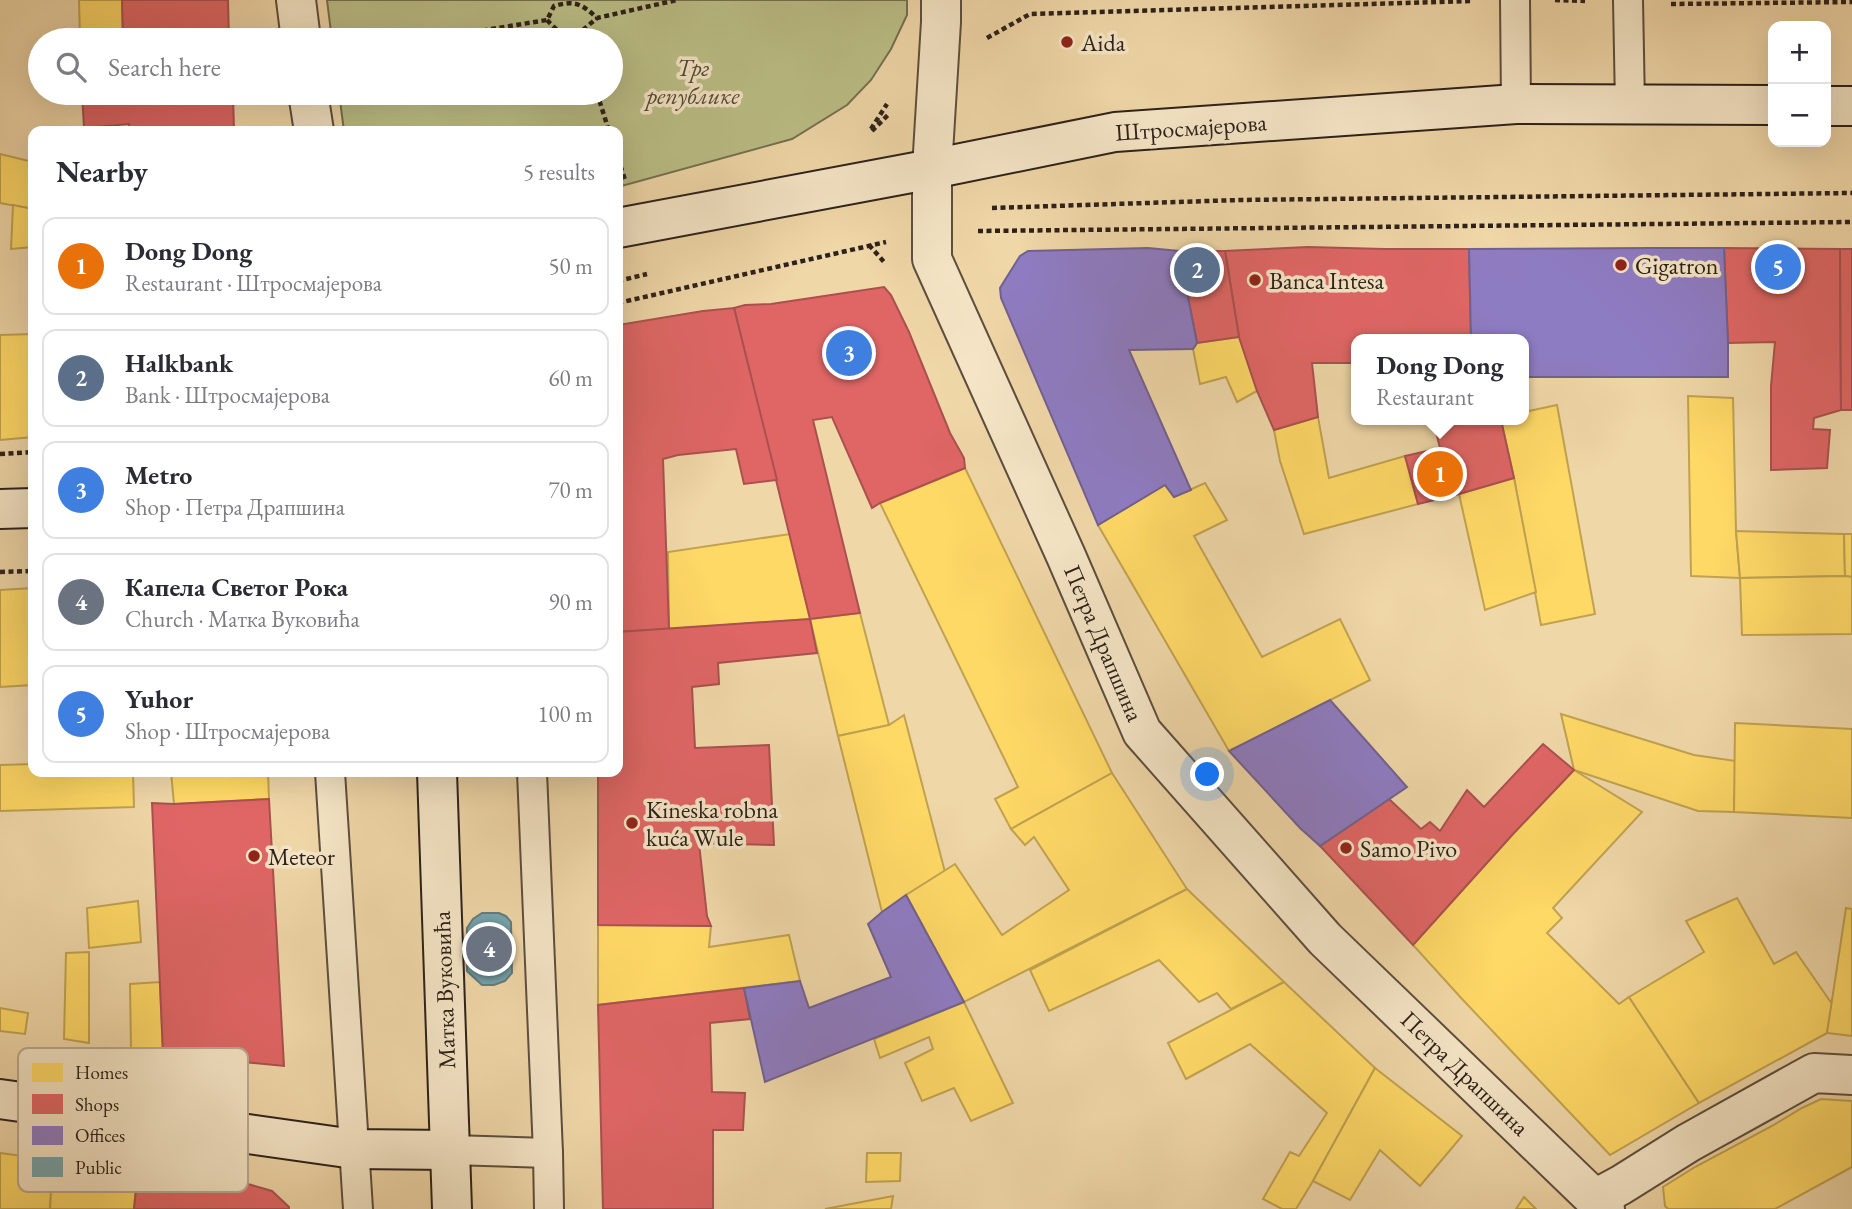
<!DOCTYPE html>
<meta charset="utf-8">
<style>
body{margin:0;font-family:"EB Garamond",serif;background:#f2f2f3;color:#2b2b33}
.controls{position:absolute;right:21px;top:21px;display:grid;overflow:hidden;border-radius:14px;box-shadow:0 7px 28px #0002}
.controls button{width:63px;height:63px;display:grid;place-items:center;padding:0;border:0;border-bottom:2px solid #e1e1e2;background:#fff;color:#2b2b33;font:35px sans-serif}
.you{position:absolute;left:1208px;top:775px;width:24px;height:24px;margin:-18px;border:5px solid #fff;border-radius:50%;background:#1a73e8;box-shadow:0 0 0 10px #1a73e833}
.badge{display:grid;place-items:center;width:46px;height:46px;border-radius:50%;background:#8f2418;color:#fff;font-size:23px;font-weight:700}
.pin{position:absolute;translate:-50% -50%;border:4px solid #fff;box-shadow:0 2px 7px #0006}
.popup{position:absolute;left:1351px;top:334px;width:178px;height:91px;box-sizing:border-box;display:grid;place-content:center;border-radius:14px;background:#fff;filter:drop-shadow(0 2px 5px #0005);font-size:23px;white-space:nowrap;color:#7c7c81}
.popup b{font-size:26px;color:#2b2b33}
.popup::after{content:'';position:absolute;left:50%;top:100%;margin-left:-14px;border:14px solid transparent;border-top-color:#fff}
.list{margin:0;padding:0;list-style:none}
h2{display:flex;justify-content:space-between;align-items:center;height:91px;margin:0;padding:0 28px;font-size:30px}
h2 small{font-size:23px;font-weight:400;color:#7c7c81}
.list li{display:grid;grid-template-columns:46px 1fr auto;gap:21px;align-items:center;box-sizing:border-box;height:98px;margin:0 14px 14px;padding:0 14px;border:2px solid #e1e1e2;border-radius:14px}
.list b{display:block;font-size:26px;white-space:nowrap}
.list p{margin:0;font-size:23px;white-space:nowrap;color:#7c7c81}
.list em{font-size:23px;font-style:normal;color:#7c7c81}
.icon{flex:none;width:38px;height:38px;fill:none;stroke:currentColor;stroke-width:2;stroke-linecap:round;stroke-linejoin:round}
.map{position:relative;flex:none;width:1852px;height:1209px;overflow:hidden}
.search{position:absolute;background:#fff;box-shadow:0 7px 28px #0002;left:28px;top:28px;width:595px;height:77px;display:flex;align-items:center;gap:18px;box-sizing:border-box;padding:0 24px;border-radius:38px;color:#7c7c81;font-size:26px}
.panel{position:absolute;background:#fff;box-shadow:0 7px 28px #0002;left:28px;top:126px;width:595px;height:651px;border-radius:14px}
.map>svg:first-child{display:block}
</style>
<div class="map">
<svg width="1852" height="1209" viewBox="0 0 1852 1209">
<rect width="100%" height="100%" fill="#f0d7a8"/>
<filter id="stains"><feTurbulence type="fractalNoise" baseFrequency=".00286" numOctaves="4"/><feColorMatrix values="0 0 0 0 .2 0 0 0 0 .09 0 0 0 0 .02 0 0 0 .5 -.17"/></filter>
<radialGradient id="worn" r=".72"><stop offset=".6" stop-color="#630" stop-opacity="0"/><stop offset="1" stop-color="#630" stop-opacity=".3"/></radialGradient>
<!-- green -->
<polygon fill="#bbbe86" stroke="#747050" stroke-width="2" points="327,0 907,0 907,15 891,49 871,80 847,105 792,139 618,187 618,131 344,131 339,93 611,93 611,40 332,40"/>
<!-- homes -->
<g fill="#ffd966" stroke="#c0a250" stroke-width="2">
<polygon points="79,0 122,0 123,40 80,40"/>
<polygon points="0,154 33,162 33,209 0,203"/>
<polygon points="13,205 33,209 33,247 11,249"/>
<polygon points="33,334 33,437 0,440 0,335"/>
<polygon points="1239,337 1257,391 1237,402 1226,377 1200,384 1193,349 1197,343"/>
<polygon points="1688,396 1733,398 1736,531 1740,578 1691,576"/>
<polygon points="1557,405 1595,614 1541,625 1514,478 1501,420 1524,420 1524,412"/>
<polygon points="1318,417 1329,478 1405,456 1418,504 1304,534 1280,461 1274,430"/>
<polygon points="965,468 1112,773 1011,829 995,799 1018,787 880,503"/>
<polygon points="1514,478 1536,592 1485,610 1459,494"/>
<polygon points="1205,483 1227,520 1194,536 1262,657 1340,619 1370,680 1229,751 1098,525 1165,485 1174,497"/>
<polygon points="1736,531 1844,534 1845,576 1740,578"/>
<polygon points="790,534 810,619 669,629 668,552"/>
<polygon points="1844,534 1852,534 1852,577 1845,576"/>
<polygon points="1845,576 1852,577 1852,634 1742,635 1740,578"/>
<polygon points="33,588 33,685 0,687 0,590"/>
<polygon points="860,613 889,725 838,736 810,619"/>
<polygon points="1561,714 1694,755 1736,761 1734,812 1698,811 1574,770"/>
<polygon points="904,715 945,872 882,912 838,736 889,725"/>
<polygon points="1735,723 1852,729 1852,818 1734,812"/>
<polygon points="33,764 33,772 133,772 134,807 0,811 0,765"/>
<polygon points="1574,770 1642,812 1553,908 1562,918 1547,933 1619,1004 1629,997 1699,1103 1610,1155 1463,1000 1413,945 1513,834"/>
<polygon points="171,772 268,772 269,799 174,804"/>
<polygon points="1112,773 1187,889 964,1002 906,895 955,864 1002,935 1069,890 1034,837 1025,845 1011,829"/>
<polygon points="1187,889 1284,982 1231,1009 1217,993 1199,1002 1159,960 1049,1011 1030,970"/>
<polygon points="1737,898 1774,964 1796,952 1832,1004 1827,1033 1699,1103 1629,997 1704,952 1686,921"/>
<polygon points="138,901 141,942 89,948 87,908"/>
<polygon points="1846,908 1852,909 1852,1036 1827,1033"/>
<polygon points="598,925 711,926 709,947 789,935 800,981 598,1005"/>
<polygon points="89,952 89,1043 64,1039 66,953"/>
<polygon points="160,982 163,1054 131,1049 130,984"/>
<polygon points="1284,982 1375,1068 1313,1181 1296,1209 1282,1209 1263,1199 1290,1152 1299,1156 1327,1113 1250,1044 1186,1079 1168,1043"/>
<polygon points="964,1002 1013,1103 971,1121 954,1088 922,1101 905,1063 933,1049 929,1037 880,1058 874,1039"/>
<polygon points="0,1008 28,1013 25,1034 0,1031"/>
<polygon points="1375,1068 1462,1136 1420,1186 1380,1150 1350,1200 1313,1181"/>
<polygon points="1821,1099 1852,1101 1852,1167 1775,1209 1668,1209 1665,1206 1663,1187 1695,1167 1772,1126 1802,1108"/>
<polygon points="0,1153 53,1160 50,1209 0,1209"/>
<polygon points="867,1153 901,1153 900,1181 866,1182"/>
<polygon points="53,1160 138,1169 134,1209 50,1209"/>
<polygon points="893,1196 891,1209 825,1209"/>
<polygon points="1524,1197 1536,1209 1516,1209"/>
</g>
<!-- shops -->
<g fill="#e06666" stroke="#aa5150" stroke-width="2">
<polygon points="122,0 228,0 229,40 123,40"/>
<polygon points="82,93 233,93 234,131 129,131 129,124 84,128"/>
<polygon points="1308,247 1385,249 1469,249 1471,339 1356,339 1356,363 1312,363 1318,417 1274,430 1257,391 1239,337 1225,251"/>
<polygon points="1724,248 1840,249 1841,410 1814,418 1813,429 1830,430 1827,468 1771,470 1771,386 1775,342 1728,343"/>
<polygon points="1840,249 1852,249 1852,410 1841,410"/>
<polygon points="1179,251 1225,251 1239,337 1197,343"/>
<polygon points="884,287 891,295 909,332 950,433 964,458 965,468 880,503 872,508 832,417 813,420 860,613 810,619 734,308 745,305 771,304"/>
<polygon points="734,308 777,480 744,484 736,449 678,455 663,459 669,629 618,632 618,325 703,311"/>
<polygon points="1433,420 1501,420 1514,478 1459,494 1418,504 1405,456 1440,448"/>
<polygon points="810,619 817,653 718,663 719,684 692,687 695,748 769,745 774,845 699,843 707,916 711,926 598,925 598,772 618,772 618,632"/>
<polygon points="1543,744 1574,770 1513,834 1413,945 1320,846 1389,799 1421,829 1430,822 1440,831 1467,790 1484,807"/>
<polygon points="269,799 284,1066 163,1054 152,803 174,804"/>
<polygon points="744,988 750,1019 710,1023 712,1092 745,1093 743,1130 713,1130 713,1209 603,1209 598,1005"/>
<polygon points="138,1169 241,1182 272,1191 289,1207 289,1209 134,1209"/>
</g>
<!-- offices -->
<g fill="#8e7cc3" stroke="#716191" stroke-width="2">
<polygon points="1148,248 1179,251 1197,343 1193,349 1129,350 1191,490 1174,497 1165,485 1098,525 1013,326 1001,298 1000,288 1020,256 1028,251"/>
<polygon points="1650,248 1724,248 1728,343 1728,377 1524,377 1524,339 1471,339 1469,249"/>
<polygon points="1330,700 1407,787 1320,846 1300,828 1229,751"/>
<polygon points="906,895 964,1002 765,1082 744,988 800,981 809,1008 891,977 868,924 882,912"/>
</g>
<!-- public -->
<polygon fill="#76a5af" stroke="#607d83" stroke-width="2" points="482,913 499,913 506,916 511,922 512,973 505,981 494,985 482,985 467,971 467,928 473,919"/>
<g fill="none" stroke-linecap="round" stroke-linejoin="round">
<defs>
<g id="lane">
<polyline points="1515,0 1516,104"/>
<polyline points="1628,0 1630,105"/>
<polyline points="330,772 358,1209"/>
<polyline points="532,772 548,1153 549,1209"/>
<polyline points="450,1150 548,1153"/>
</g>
<g id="street">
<polyline points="296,0 301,40"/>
<polyline points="941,0 941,22 932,169 932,259 1066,556 1142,732 1325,939 1605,1209"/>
<polyline points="308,93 314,131"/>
<polyline points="1595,1199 1621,1185 1688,1143 1814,1073 1852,1075"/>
</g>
<g id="secondary">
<polyline points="1826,106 1852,106"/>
<polyline points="618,228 932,169 1115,132 1516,104 1773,105"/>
<polyline points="0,509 33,508"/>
<polyline points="437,772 452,1209"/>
<polyline points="0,1099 354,1149 450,1150"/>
</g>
</defs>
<!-- lane casing -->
<use href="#lane" stroke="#5d4e3e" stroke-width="32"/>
<!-- street casing -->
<use href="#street" stroke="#5d4e3e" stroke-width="42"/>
<!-- secondary casing -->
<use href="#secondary" stroke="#2c211b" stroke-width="42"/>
<!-- path -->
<g stroke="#2c211b" stroke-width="4.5" stroke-dasharray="5 3.5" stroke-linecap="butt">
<polyline points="1555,0 1585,1"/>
<polyline points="1671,4 1852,2"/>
<polyline points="547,20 559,32 578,34 597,18"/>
<polyline points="987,38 1030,14 1473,1"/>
<path d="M 424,40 L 547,20 L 554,6 C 575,0 582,4 597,18 L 677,0"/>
<polyline points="597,93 609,131"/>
<polyline points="871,129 887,104"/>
<polyline points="872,131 888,115"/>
<polyline points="618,158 625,180"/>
<polyline points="992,208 1239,200 1852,193"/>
<polyline points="978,231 1852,222"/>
<polyline points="869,245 885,263"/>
<polyline points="618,281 647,274"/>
<polyline points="618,303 886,242"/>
<polyline points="0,454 33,452"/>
<polyline points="0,572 33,571"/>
</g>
<!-- lane -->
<use href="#lane" stroke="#f5e5c6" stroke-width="28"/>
<!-- street -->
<use href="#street" stroke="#f5e5c6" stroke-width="38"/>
<!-- secondary -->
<use href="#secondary" stroke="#f5e5c6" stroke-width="38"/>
</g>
<!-- markers -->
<g fill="#8f2418" stroke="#f5e5c6" stroke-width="2.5">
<circle cx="1067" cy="42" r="7"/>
<circle cx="1621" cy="265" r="7"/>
<circle cx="1255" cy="280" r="7"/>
<circle cx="632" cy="823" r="7"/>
<circle cx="1346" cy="848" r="7"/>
<circle cx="254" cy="856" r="7"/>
</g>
<g text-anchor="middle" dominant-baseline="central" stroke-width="7" stroke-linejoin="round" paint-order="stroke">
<!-- poi labels -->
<g font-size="24" fill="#2c211b" stroke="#f5e5c6" text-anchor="start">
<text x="1081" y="42">Aida</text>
<text x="1635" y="265">Gigatron</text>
<text x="1269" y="280">Banca Intesa</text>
<text x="646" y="809">Kineska robna<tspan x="646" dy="28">kuća Wule</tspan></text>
<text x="1360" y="848">Samo Pivo</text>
<text x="268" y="856">Meteor</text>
</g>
<!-- park labels -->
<g font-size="24" font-style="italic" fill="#504836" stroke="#f5e5c6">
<text x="693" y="67">Трг<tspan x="693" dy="28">републике</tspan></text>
</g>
<!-- street labels -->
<g font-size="24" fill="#2c211b" stroke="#f5e5c6">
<text transform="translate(1191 127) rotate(-4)">Штросмајерова</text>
<text transform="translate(1104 643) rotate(67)">Петра Драпшина</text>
<text transform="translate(444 990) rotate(-92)">Матка Вуковића</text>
<text transform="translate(1465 1073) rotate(44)">Петра Драпшина</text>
</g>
</g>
<!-- legend -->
<rect x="18" y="1048" width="230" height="144" rx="10" fill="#f5e5c6" stroke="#b9aa93" stroke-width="2"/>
<rect x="32" y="1063" width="31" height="19" fill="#ffd966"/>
<rect x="32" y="1094" width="31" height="20" fill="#e06666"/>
<rect x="32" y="1126" width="31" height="19" fill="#8e7cc3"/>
<rect x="32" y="1157" width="31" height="20" fill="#76a5af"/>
<g font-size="19" fill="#2c211b">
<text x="75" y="1079">Homes</text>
<text x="75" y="1111">Shops</text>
<text x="75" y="1142">Offices</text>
<text x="75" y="1174">Public</text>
</g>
<rect width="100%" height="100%" filter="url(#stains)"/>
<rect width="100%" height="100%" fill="url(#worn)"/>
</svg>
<div class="controls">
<button>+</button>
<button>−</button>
</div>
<div class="you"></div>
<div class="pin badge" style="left:1440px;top:474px;background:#e8710a">1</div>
<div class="popup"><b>Dong Dong</b>Restaurant</div>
<div class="pin badge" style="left:1197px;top:270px;background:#5c6f8a">2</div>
<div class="pin badge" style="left:849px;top:353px;background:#3f7fe0">3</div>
<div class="pin badge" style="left:489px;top:949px;background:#6b7280">4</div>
<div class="pin badge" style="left:1778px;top:267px;background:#3f7fe0">5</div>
<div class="search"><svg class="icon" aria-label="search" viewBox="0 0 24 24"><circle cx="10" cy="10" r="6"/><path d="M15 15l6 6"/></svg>Search here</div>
<section class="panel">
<h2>Nearby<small>5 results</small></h2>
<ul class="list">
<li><span class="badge" style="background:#e8710a">1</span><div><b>Dong Dong</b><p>Restaurant · Штросмајерова</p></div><em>50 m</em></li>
<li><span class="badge" style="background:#5c6f8a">2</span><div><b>Halkbank</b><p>Bank · Штросмајерова</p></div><em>60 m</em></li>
<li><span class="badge" style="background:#3f7fe0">3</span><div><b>Metro</b><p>Shop · Петра Драпшина</p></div><em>70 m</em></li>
<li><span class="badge" style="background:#6b7280">4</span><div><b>Капела Светог Рока</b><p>Church · Матка Вуковића</p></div><em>90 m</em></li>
<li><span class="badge" style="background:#3f7fe0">5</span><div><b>Yuhor</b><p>Shop · Штросмајерова</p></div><em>100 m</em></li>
</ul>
</section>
</div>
